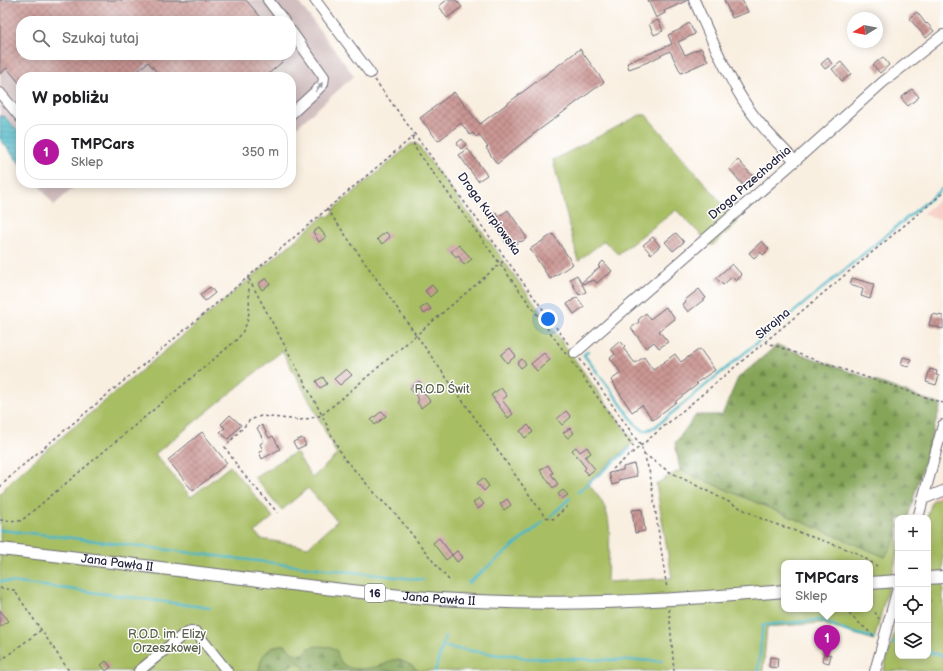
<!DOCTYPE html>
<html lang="pl">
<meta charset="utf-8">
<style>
body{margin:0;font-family:"Balsamiq Sans",sans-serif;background:#f2f2f2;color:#202124}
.controls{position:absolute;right:12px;bottom:12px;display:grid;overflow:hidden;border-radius:8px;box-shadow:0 2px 10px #0003}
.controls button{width:36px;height:36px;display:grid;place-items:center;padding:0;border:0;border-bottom:1px solid #e0e0e0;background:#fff;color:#202124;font:20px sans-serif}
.compass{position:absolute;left:847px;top:12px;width:36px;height:36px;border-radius:50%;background:#fff;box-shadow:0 2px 10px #0003;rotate:260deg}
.you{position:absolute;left:548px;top:319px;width:14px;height:14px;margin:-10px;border:3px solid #fff;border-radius:50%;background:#1a73e8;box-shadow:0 0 0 6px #1a73e833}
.badge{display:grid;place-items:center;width:26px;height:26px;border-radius:50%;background:#b5179e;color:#fff;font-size:13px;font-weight:700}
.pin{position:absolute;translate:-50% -33px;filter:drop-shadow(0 1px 2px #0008)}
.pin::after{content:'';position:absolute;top:21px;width:14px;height:12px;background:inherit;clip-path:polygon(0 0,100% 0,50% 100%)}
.popup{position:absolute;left:781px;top:560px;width:92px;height:52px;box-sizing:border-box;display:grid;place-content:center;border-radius:8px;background:#fff;filter:drop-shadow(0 1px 3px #0005);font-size:13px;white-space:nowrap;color:#757577}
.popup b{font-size:15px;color:#202124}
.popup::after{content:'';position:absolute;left:50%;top:100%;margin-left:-8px;border:8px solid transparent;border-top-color:#fff}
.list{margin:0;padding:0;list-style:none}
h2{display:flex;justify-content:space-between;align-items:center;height:52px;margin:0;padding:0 16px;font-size:17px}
h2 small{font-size:13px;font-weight:400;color:#757577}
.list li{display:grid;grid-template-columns:26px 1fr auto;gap:12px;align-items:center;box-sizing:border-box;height:56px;margin:0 8px 8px;padding:0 8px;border:1px solid #e0e0e0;border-radius:16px}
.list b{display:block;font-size:15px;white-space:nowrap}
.list p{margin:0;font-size:13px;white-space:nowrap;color:#757577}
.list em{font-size:13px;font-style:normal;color:#757577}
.icon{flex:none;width:22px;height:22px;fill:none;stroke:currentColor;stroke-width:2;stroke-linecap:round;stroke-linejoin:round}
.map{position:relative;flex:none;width:943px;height:671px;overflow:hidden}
.search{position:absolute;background:#fff;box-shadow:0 2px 10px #0003;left:16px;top:16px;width:280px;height:44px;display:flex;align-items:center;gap:10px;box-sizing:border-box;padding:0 14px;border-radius:16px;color:#757577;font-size:15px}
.panel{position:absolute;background:#fff;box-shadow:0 2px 10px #0003;left:16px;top:72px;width:280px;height:116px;border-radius:16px}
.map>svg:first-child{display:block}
</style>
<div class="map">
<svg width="943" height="671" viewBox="0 0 943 671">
<defs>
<pattern id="forest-firs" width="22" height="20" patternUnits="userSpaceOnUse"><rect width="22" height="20" fill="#86a559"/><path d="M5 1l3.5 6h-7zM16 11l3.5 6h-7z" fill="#6d864b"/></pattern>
<pattern id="water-rules" width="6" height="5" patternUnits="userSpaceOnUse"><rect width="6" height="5" fill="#4bb7c6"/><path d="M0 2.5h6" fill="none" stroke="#3e94a2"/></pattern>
<pattern id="building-cross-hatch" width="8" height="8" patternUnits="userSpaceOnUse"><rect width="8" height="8" fill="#cb9794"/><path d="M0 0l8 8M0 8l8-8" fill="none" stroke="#a47b7a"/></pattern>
</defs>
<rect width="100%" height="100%" fill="#fff"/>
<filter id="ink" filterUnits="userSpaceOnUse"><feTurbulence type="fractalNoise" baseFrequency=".025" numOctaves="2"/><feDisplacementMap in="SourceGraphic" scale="8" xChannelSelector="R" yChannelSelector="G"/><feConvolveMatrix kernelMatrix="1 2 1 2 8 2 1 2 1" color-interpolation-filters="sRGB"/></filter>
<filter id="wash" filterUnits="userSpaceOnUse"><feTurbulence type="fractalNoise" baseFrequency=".012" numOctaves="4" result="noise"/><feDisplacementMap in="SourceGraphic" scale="16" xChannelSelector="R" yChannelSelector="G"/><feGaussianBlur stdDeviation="0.9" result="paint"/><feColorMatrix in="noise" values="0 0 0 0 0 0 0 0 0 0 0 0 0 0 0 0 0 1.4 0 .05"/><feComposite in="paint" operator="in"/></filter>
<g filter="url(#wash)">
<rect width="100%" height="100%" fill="#f9efe1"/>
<!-- built -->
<g fill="#f7d1c8">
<polygon points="943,197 943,220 922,214"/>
<polygon points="943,461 943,496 932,501"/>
</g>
<!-- industrial -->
<g fill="#d2bfc0" fill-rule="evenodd">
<path d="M 0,0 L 297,0 L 354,76 L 291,132 L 291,77 L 21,77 L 21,163 L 0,137 ZM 21,21 L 291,21 L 291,55 L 21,55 Z"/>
<polygon points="37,183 79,183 54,205"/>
</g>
<!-- green -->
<g fill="#a8be63" stroke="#65704f" fill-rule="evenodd">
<polygon points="640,115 646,115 738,222 712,246 676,210 618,254 604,241 578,261 553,160"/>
<path d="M 411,144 L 417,144 L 501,257 L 634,442 L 587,482 C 593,490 601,498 605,508 C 614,530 607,558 607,582 L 672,578 L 656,484 L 680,470 L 885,557 L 898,534 L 898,552 L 874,640 L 831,627 L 822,623 L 767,627 L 763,671 L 0,671 L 0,494 L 7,485 L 38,457 L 172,345 L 325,215 L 328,217 L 333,213 L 334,209 ZM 282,351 L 312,405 L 337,455 L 312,478 L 296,452 L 254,477 L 282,510 L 308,488 L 337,521 L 308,547 L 261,539 L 255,532 L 273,517 L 230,466 L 191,497 L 155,454 ZM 784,563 L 870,563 L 870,609 L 784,609 Z"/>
<polygon points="943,496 943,671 883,671 898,622 898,656 928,656 927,518 932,501"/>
</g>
<!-- forest -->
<g fill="url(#forest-firs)" stroke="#54644a">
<polygon points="777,345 941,405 908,517 907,518 898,518 898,534 885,557 680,470 675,443 696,415 722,415 738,378"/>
<path d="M 279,645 L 286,645 C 291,653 294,655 303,654 L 309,648 L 316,646 L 331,647 L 337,651 C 340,670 354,670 370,668 C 375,667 380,666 385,664 C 388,663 391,660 393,660 C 401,659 413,665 418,671 L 305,671 L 303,666 L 297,662 L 291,665 L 286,671 L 258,671 C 260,667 260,665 261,661 C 263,653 271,648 279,645 Z"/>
</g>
<!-- water -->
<polygon fill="url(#water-rules)" stroke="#366c80" points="0,116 4,116 21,134 21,165 0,139"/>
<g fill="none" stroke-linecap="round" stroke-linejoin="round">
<!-- stream -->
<g stroke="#4bb7c6" stroke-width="2.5">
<polyline points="588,351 584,355 611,390 636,425 644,431 645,431 655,427 683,404 943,188"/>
<polyline points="578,492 630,448"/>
<polyline points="551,516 570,498"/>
<polyline points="0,530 48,535 281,564 423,580"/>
<polyline points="0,581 61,588 210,608"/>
<polyline points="468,583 543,522"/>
<polyline points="893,643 898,644"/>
<polyline points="445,647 500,655 515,655 524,658 662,661"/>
<polyline points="928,652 943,656"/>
<polyline points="435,671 445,637"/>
<polyline points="758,671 763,625 819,620 826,622 846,631 874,638"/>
</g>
</g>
<g id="blocks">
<!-- building -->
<g fill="url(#building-cross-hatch)">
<polygon points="0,0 246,0 264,21 21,21 21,55 290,55 265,77 161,77 148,62 131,77 21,77 21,85 7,68 0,74"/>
<polygon points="447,0 456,0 462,7 447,18 439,6"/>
<polygon points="648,0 688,0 664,11 665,13 656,18"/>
<polygon points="724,0 742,0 748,12 732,18"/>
<polygon points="917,12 926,24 927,23 934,31 926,38 909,18"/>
<polygon points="658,20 663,31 654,35 649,24"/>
<polygon points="689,23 695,34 678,42 685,55 701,48 708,61 681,73 670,51 648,62 629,69 627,63 672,44 668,35 681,29 681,28"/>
<polygon points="580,49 604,82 527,139 497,164 486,148 488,147 479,135 476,137 473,133 470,135 461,123 438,141 420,118 454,92 480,124"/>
<polygon points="883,57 889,65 880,73 873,65"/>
<polygon points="828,58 832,64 825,69 821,64"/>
<polygon points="841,62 851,74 842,81 832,69"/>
<polygon points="912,89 919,97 908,106 901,98"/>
<polygon points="462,139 466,144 461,149 457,143"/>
<polygon points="468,149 487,175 478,181 459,155"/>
<polygon points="738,160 756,180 746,189 729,168"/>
<polygon points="508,210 527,238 521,242 520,241 510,248 489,218 496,213 498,217"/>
<polygon points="319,228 326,237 319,242 313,232"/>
<polygon points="386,232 390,237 382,244 377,239"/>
<polygon points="676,233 684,242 673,251 665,242"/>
<polygon points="553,234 573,264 550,279 530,249"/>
<polygon points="653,237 660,246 651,254 643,245"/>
<polygon points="762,241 769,249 763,255 761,252 754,258 749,253"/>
<polygon points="459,245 472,259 464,265 458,255 456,257 451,251"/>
<polygon points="603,261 612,271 607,276 606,275 597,283 594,280 582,284 586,292 579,295 570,279 577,275 581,283 600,267 598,266"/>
<polygon points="732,264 742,275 736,281 732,277 723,285 716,278"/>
<polygon points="266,278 270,284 262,290 258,284"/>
<polygon points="852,278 874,284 870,299 861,296 863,289 850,285"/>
<polygon points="432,285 437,291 430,297 425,291"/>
<polygon points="210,287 215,293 205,301 200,295"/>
<polygon points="699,289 706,298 688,312 682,304 686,302 685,300"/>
<polygon points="577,297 584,307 574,314 567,304"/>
<polygon points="427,304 431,309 424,314 420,309"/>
<polygon points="666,307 668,311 670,311 675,319 659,331 668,342 659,348 654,342 646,348 631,328 639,322 638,320 646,313 650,319"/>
<polygon points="932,314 943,316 943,329 929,325"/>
<polygon points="620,341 625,346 623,348 635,363 644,357 653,370 675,354 681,362 700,349 715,370 696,383 698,384 676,401 676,402 653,420 642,405 632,412 611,380 621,373 610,358 615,354 611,349"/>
<polygon points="510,348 516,356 507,363 501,355"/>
<polygon points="544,353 550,360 537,371 531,364"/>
<polygon points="903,357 911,359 909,367 901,365"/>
<polygon points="522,359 526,364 521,368 517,363"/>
<polygon points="346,369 352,375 340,385 334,379"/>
<polygon points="930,369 937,371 936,375 939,376 936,385 926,382"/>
<polygon points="323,377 327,384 320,388 316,381"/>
<polygon points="419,381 424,387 421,389 430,401 421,408 417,402 419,400 410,388"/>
<polygon points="501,388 507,396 502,400 513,414 508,418 491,395"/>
<polygon points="382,411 386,416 375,425 371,420"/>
<polygon points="566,411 571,417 562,425 557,419"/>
<polygon points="230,415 241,425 228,439 220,432 225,428 221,424"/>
<polygon points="262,425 269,438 273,436 280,449 262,459 259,452 263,450 260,444 264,441 257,428"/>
<polygon points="528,425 533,432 525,438 520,431"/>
<polygon points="570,428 574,433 568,438 563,433"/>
<polygon points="202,432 227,463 193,491 168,460"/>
<polygon points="302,438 306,445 297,449 293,442"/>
<polygon points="576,447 580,452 587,447 591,453 585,457 595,469 588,475 584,470 586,468 572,450"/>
<polygon points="634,464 637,476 618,480 619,483 612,485 609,473 623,470 623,467"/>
<polygon points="548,465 553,473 551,474 558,484 553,488 540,470"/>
<polygon points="483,478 489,486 484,491 477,483"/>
<polygon points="563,490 568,495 562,499 558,494"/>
<polygon points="479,498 484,504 478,509 473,503"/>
<polygon points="507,499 511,505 504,510 500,504"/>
<polygon points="642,509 645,531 635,533 632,510"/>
<polygon points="439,538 452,555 446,560 433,543"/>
<polygon points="457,551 463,557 457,562 452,555"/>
<polygon points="0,610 8,621 0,627"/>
<polygon points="824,653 831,655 829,663 822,661"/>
<polygon points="770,657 778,658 777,668 769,667"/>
<polygon points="106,661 111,667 106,671 101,665"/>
</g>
</g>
</g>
<g filter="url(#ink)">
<use href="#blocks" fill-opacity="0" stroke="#6d6a75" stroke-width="1"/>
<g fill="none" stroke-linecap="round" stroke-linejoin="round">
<defs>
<g id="minor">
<polyline points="268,0 284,21"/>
<polyline points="315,0 370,73"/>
<path d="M 694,0 C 709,33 724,70 743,100 C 757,123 777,142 795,161"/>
<polyline points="291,31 324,77 323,84 315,92 291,114"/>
<polyline points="0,93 21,118"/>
<polyline points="575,353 795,161 883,82 943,35"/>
<polyline points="923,499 943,491"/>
<polyline points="918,518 943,425"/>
<polyline points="139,671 183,635 190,632 196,632 227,671"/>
<polyline points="875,671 898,588"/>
</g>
<g id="major">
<path id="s1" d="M 0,549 C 92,559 183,571 275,582 C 330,589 385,595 440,599 C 555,607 670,601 784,591"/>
<polyline points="928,578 943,577"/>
<polyline points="870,583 898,581"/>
</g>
</defs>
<!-- minor casing -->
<use href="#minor" stroke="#6d6a75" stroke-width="12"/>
<!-- major casing -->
<use href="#major" stroke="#6d6a75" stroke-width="14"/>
<!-- path -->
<g stroke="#6d6a75" stroke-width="1.5" stroke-dasharray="3 3" stroke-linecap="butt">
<polyline points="375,80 569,345"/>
<polyline points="412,137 415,148 566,354"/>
<polyline points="327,209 545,517 553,519 568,506"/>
<polyline points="249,279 322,415 311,418 300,420 261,416 250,420 225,447 240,470 278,513"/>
<polyline points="765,342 821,362 943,403"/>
<polyline points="580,359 641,446 644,454 650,474 667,589"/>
<polyline points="572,362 635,449"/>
<polyline points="644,454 668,471 764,520 855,552 877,566"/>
<polyline points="613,469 943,193"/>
<polyline points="0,487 16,471 248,277 327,209 415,135"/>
<path d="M 0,520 L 21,521 L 233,343 C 239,338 243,332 246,325 C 251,314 249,290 248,277"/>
<polyline points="449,580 440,570 395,513 381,500 343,457 331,434 322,415 506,259"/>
<polyline points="928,587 930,605"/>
<polyline points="0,588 14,590 69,671"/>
<polyline points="669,609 674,671"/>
<polyline points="875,612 879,619"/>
<polyline points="849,614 875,637"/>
<polyline points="0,661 41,630"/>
</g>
<!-- minor -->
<use href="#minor" stroke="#fff" stroke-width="10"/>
<!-- major -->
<use href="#major" stroke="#fff" stroke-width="12"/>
</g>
<!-- one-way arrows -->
<defs><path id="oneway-solid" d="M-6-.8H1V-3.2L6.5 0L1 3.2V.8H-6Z"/></defs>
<use fill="#9c9ca7" href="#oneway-solid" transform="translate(319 87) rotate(-52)"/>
</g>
<g text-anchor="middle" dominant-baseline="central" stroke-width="3" stroke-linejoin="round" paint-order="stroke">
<!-- shield labels -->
<rect fill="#fff" stroke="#646476" stroke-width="1" x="365" y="584" width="20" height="18" rx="3"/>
<g font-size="11" font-weight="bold" fill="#22223b">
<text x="375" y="593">16</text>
</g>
<!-- street labels -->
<g font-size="12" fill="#22223b" stroke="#fff">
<text transform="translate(750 183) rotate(-41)">Droga Przechodnia</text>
<text transform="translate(489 214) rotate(54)">Droga Kurpiowska</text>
<text transform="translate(773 324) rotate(-40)">Skrajna</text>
<text stroke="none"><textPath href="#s1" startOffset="118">Jana Pawła II</textPath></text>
<text stroke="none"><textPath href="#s1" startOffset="442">Jana Pawła II</textPath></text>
</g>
<!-- park labels -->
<g font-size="12" fill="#58604b" stroke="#fff">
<text x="442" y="389">R.O.D Świt</text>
<text x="167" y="634">R.O.D. im. Elizy<tspan x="167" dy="14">Orzeszkowej</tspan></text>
</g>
</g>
</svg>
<div class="controls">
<button>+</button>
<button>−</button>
<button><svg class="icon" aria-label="locate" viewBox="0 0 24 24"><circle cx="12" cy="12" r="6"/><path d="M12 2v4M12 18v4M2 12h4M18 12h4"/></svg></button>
<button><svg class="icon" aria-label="layers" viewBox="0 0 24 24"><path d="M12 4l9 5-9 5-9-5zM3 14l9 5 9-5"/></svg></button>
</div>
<svg class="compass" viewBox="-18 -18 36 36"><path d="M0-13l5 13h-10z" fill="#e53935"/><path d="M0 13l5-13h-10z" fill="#757577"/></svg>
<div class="you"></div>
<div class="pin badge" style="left:827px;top:658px">1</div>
<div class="popup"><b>TMPCars</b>Sklep</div>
<div class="search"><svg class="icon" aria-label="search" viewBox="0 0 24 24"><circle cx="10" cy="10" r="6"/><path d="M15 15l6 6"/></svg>Szukaj tutaj</div>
<section class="panel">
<h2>W pobliżu<small></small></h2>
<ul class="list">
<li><span class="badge">1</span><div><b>TMPCars</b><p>Sklep</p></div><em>350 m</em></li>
</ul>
</section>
</div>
